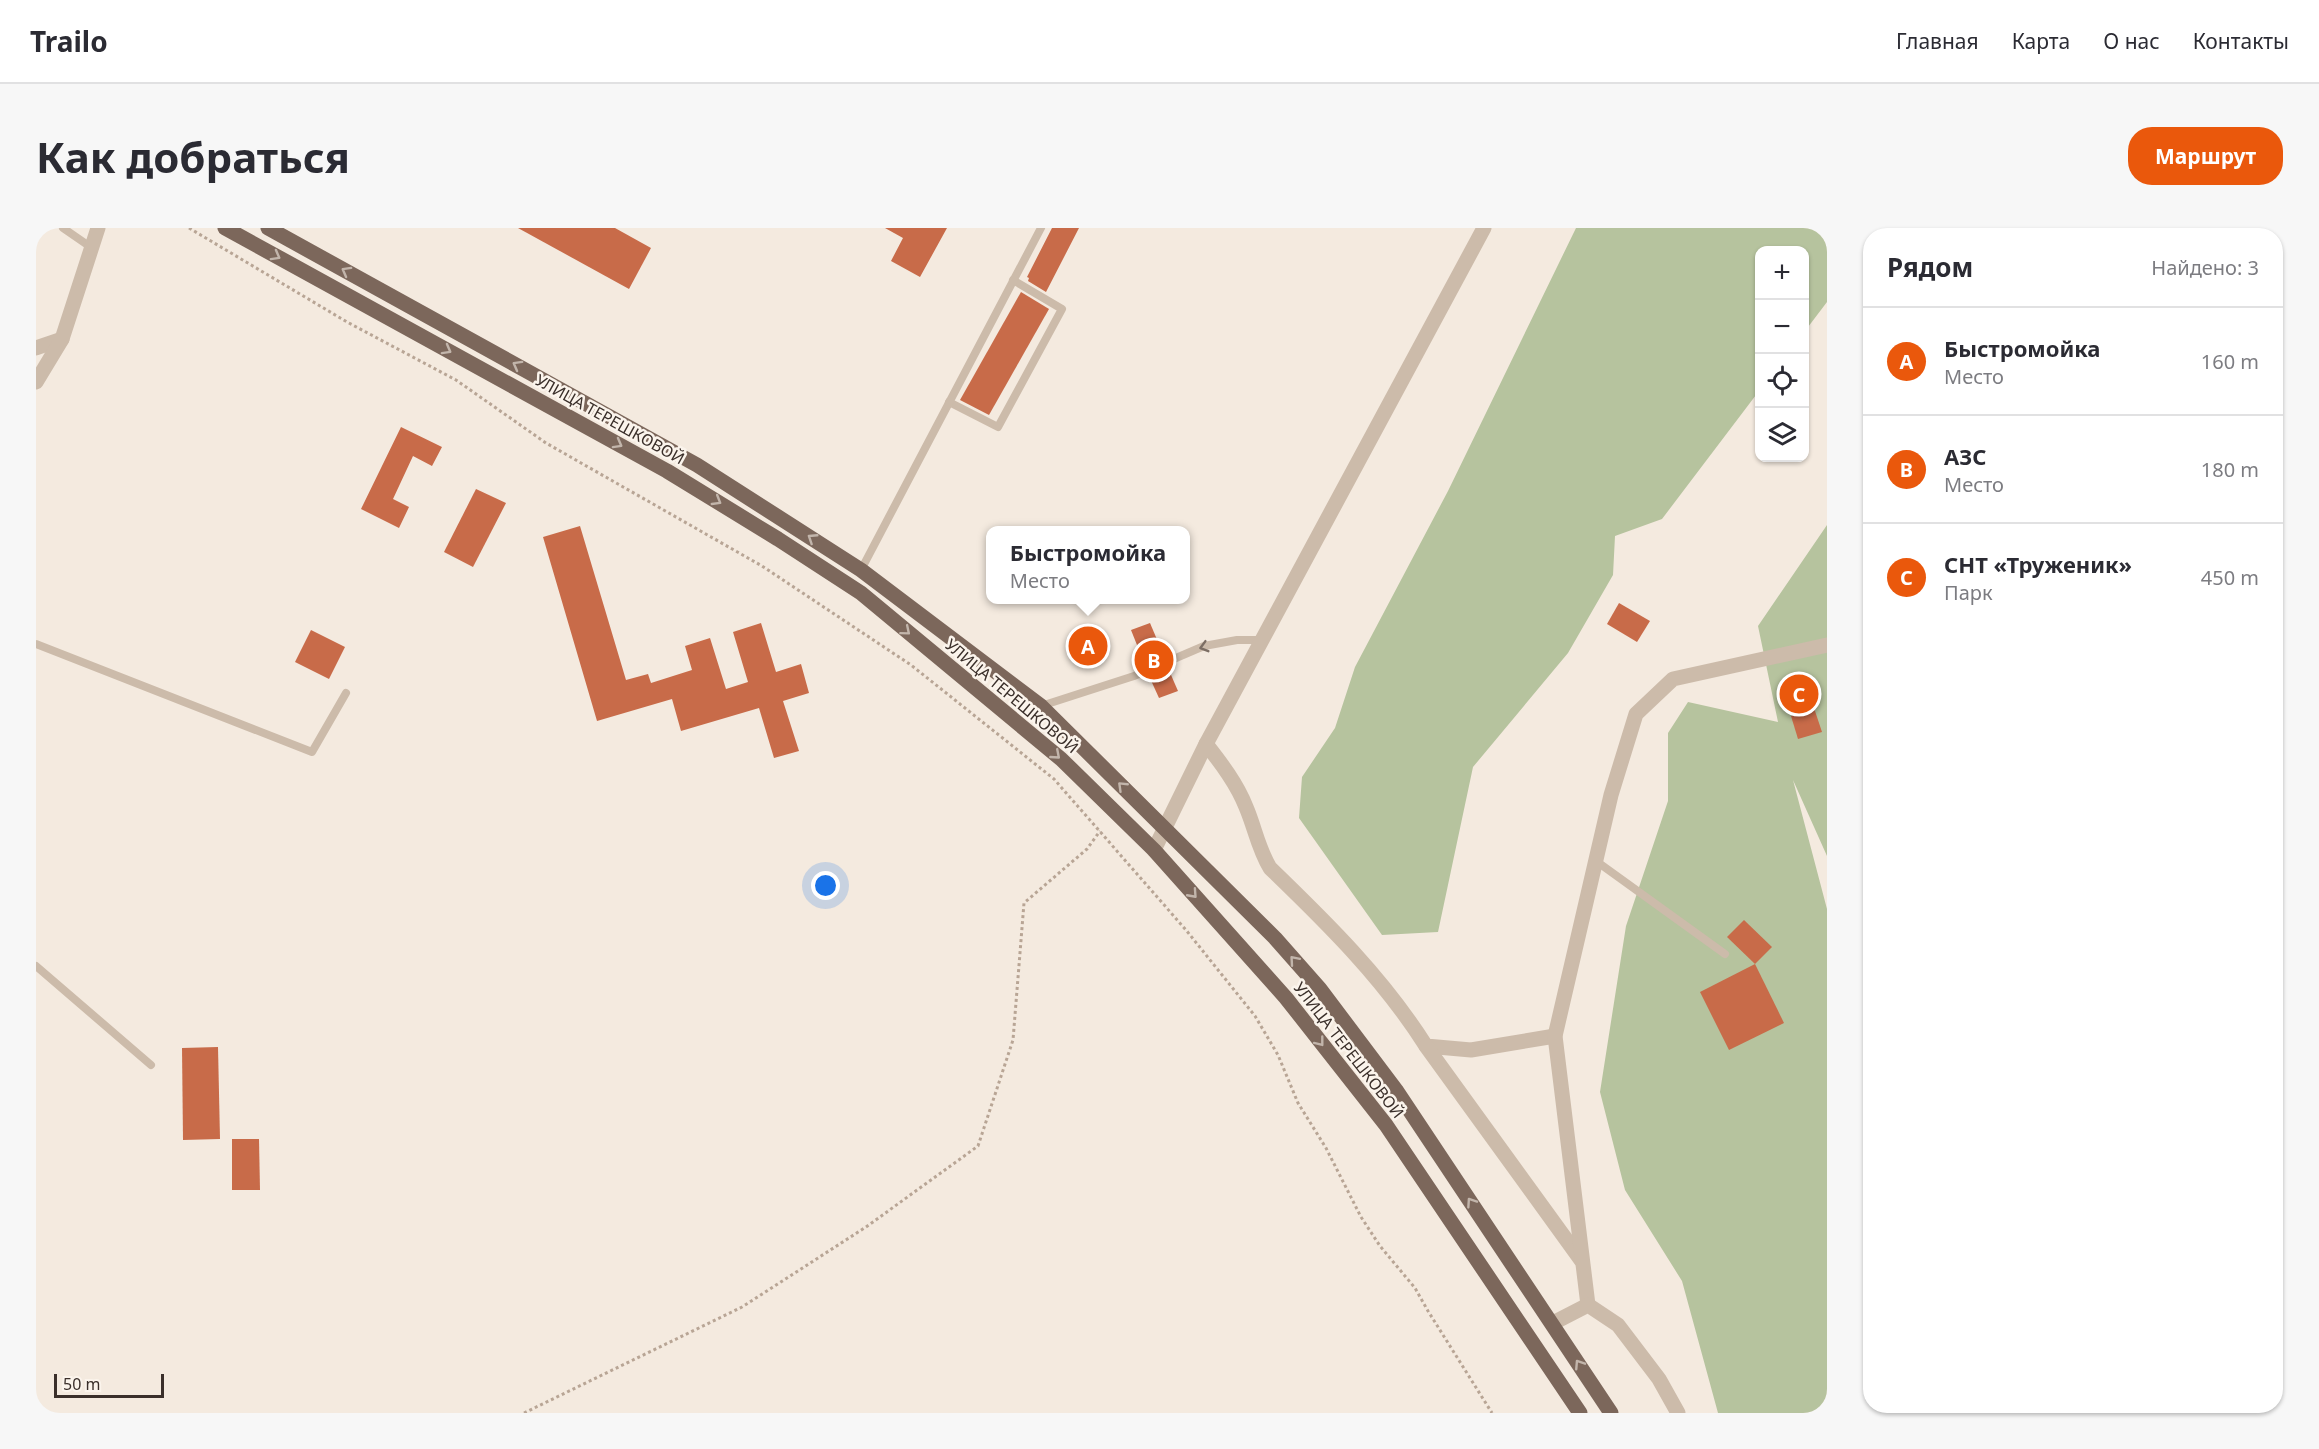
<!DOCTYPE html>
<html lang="ru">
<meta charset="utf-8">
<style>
body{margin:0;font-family:"Noto Sans",sans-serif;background:#f7f7f7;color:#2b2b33}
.controls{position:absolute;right:18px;top:18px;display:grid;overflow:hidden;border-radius:12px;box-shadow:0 2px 4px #0004}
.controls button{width:54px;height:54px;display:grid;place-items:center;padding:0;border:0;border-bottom:2px solid #e1e1e2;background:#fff;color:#2b2b33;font:30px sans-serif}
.scale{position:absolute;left:18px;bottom:15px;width:110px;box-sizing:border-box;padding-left:6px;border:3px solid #3a2f2a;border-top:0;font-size:16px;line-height:21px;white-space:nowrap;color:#3a2f2a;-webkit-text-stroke:4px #fbf4ec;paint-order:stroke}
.you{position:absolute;left:790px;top:658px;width:21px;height:21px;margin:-15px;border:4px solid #fff;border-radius:50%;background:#1a73e8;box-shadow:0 0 0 9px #1a73e833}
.badge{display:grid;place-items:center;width:39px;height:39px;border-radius:50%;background:#ea580c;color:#fff;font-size:20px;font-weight:700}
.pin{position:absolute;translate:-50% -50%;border:3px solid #fff;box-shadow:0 2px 6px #0006}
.popup{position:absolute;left:950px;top:298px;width:204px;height:78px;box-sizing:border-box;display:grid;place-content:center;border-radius:12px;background:#fff;filter:drop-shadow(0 2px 4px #0005);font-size:20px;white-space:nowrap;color:#7c7c81}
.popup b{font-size:22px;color:#2b2b33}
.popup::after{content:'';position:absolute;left:50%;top:100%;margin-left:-12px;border:12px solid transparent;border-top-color:#fff}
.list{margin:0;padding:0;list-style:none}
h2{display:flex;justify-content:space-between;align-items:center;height:78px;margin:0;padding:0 24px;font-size:26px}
h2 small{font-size:20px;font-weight:400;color:#7c7c81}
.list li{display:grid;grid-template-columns:39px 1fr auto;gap:18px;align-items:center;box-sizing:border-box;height:108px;padding:0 24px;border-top:2px solid #e1e1e2}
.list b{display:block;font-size:22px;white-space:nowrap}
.list p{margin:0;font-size:20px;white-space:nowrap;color:#7c7c81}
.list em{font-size:20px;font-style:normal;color:#7c7c81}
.icon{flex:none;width:33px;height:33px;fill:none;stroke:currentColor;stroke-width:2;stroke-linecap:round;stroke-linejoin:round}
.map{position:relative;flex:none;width:1791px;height:1185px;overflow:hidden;border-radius:24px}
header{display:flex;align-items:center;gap:36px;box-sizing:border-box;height:84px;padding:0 30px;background:#fff;border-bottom:2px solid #e1e1e2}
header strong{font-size:28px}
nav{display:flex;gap:33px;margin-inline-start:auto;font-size:21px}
.intro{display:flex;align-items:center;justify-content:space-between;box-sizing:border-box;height:144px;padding:0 36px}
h1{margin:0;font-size:42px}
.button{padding:15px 27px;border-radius:24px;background:#ea580c;color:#fff;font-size:21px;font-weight:700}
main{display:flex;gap:36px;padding:0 36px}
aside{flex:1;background:#fff;border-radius:24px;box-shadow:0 2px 4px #0004}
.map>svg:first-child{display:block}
</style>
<header>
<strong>Trailo</strong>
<nav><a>Главная</a><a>Карта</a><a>О нас</a><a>Контакты</a></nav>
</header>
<div class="intro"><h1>Как добраться</h1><a class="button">Маршрут</a></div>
<main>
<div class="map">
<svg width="1791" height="1185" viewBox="0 0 1791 1185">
<rect width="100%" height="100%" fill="#f4eadf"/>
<!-- green -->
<g fill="#b6c39e">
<polygon points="1540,0 1791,0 1791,74 1769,103 1768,22 1724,22 1723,163 1626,291 1579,308 1577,347 1532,425 1437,539 1402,704 1346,707 1263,590 1266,549 1299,500 1319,439 1412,263"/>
<polygon points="1791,297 1791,628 1757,552 1791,681 1791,1185 1682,1185 1646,1053 1589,962 1564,864 1590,698 1632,573 1632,505 1652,474 1742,494 1722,398"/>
</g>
<!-- building -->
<g fill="#c86b49">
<polygon points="482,0 579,0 615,20 593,61"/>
<polygon points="849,0 911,0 884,49 855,33 867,10"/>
<polygon points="1016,0 1043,0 1010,64 992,53 993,50 991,49"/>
<polygon points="985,64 1013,81 953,187 924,172"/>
<polygon points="365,199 406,219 396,238 377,228 357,271 373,279 363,300 325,281"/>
<polygon points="440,261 470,275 437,339 408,324"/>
<polygon points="544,298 590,452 612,446 615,455 656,442 649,418 674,410 690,461 712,454 697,404 725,395 740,444 765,436 773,465 747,473 763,523 738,530 723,480 645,503 636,471 561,493 507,309"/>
<polygon points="1583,375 1614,393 1601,414 1571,396"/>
<polygon points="1114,395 1128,428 1109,437 1095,402"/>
<polygon points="1045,400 1070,424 1059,436 1033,413"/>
<polygon points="275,402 309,419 293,451 259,434"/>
<polygon points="1132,440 1142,463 1123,470 1113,448"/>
<polygon points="1778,480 1786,504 1762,511 1755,488"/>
<polygon points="1708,692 1736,719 1719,736 1691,709"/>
<polygon points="1719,736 1748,795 1693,822 1664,764"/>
<polygon points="182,819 184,911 147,912 146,820"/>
<polygon points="196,911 223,911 224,962 196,962"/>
</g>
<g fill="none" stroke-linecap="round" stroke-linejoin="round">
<!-- path -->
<g stroke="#b8a595" stroke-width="3" stroke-dasharray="3 3" stroke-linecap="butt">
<polyline points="153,0 311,94 420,152 510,215 726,338 875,437 1018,551 1150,702 1219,788 1242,827 1262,875 1290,920 1325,989 1344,1018 1379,1060 1392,1083 1456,1185"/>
<polyline points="488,1185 706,1079 830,999 942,918 977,812 988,675 1051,621 1064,603"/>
</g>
<!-- service -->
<g stroke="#cba" stroke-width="8">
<polyline points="27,0 56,20"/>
<polyline points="913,174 962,199 1026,81 977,52"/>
<polyline points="825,342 1005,0"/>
<polyline points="0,416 276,524 310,465"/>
<polyline points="1005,478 1098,448 1168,418 1201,412 1226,412"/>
<polyline points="1560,633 1689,726"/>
<polyline points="0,738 115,837"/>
</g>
<!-- minor -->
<g stroke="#cba" stroke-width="15">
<polyline points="0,120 26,111"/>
<polyline points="0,154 26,111 62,0"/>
<path d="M 1170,516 C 1185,535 1201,556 1210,579 C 1219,600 1222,620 1234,640 C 1291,695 1347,750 1390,818 L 1435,822 L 1519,808"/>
<polyline points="1390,818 1545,1032"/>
<polyline points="1552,1077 1519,808 1575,567 1600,486 1637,451 1791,417"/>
<polyline points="1517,1095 1552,1077 1582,1097 1623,1151 1642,1185"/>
</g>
<!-- tertiary -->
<polyline stroke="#cba" stroke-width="15" points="1118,622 1170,516 1448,0"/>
<!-- primary -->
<g stroke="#7c675b" stroke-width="15">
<polyline points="189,0 631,243 742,311 825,365 1025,531 1118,622 1250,770 1350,897 1544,1185"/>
<polyline points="232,0 661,237 825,342 1005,478 1239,710 1284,761 1360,862 1575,1185"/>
</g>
</g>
<!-- one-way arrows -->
<defs><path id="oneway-chevron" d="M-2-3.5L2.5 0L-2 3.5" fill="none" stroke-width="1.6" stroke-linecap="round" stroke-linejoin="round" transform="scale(1.5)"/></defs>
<g stroke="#c2b5ab">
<use href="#oneway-chevron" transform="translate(240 28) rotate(29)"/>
<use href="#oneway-chevron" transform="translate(310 43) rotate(-151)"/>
<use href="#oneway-chevron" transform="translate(411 122) rotate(29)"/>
<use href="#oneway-chevron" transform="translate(481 137) rotate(-151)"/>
<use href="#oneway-chevron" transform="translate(582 216) rotate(29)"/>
<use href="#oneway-chevron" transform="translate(681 273) rotate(31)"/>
<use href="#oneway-chevron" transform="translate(776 310) rotate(-147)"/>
<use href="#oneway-chevron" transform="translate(870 403) rotate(40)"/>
<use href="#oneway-chevron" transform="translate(1020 527) rotate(41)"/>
<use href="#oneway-chevron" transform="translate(1086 558) rotate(-136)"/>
<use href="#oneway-chevron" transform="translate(1157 666) rotate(48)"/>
<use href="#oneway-chevron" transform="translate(1258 732) rotate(-131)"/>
<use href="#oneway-chevron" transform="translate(1284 814) rotate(52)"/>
<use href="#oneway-chevron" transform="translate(1435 974) rotate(-124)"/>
<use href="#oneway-chevron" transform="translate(1543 1136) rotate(-123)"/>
</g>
<use stroke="#7c6e64" href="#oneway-chevron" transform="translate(1168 419) rotate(164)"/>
<g text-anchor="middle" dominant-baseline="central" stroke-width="5" stroke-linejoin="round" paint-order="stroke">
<!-- street labels -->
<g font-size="16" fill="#3a2f2a" stroke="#fbf4ec">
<text transform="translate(574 191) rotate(29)">УЛИЦА ТЕРЕШКОВОЙ</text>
<text transform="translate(976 468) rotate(40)">УЛИЦА ТЕРЕШКОВОЙ</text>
<text transform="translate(1313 822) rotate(52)">УЛИЦА ТЕРЕШКОВОЙ</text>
</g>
</g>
</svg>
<div class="controls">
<button>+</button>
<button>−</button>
<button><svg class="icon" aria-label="locate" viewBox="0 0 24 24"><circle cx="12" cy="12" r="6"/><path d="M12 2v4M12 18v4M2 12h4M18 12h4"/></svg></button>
<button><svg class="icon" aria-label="layers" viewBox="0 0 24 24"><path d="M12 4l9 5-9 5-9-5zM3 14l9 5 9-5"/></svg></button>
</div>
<div class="scale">50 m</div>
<div class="you"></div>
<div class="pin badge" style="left:1052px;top:418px">A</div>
<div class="popup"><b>Быстромойка</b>Место</div>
<div class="pin badge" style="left:1118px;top:432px">B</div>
<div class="pin badge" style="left:1763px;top:466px">C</div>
</div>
<aside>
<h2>Рядом<small>Найдено: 3</small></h2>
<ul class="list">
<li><span class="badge">A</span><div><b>Быстромойка</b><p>Место</p></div><em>160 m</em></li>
<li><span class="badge">B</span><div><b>АЗС</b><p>Место</p></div><em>180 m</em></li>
<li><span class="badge">C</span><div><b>СНТ «Труженик»</b><p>Парк</p></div><em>450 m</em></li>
</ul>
</aside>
</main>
